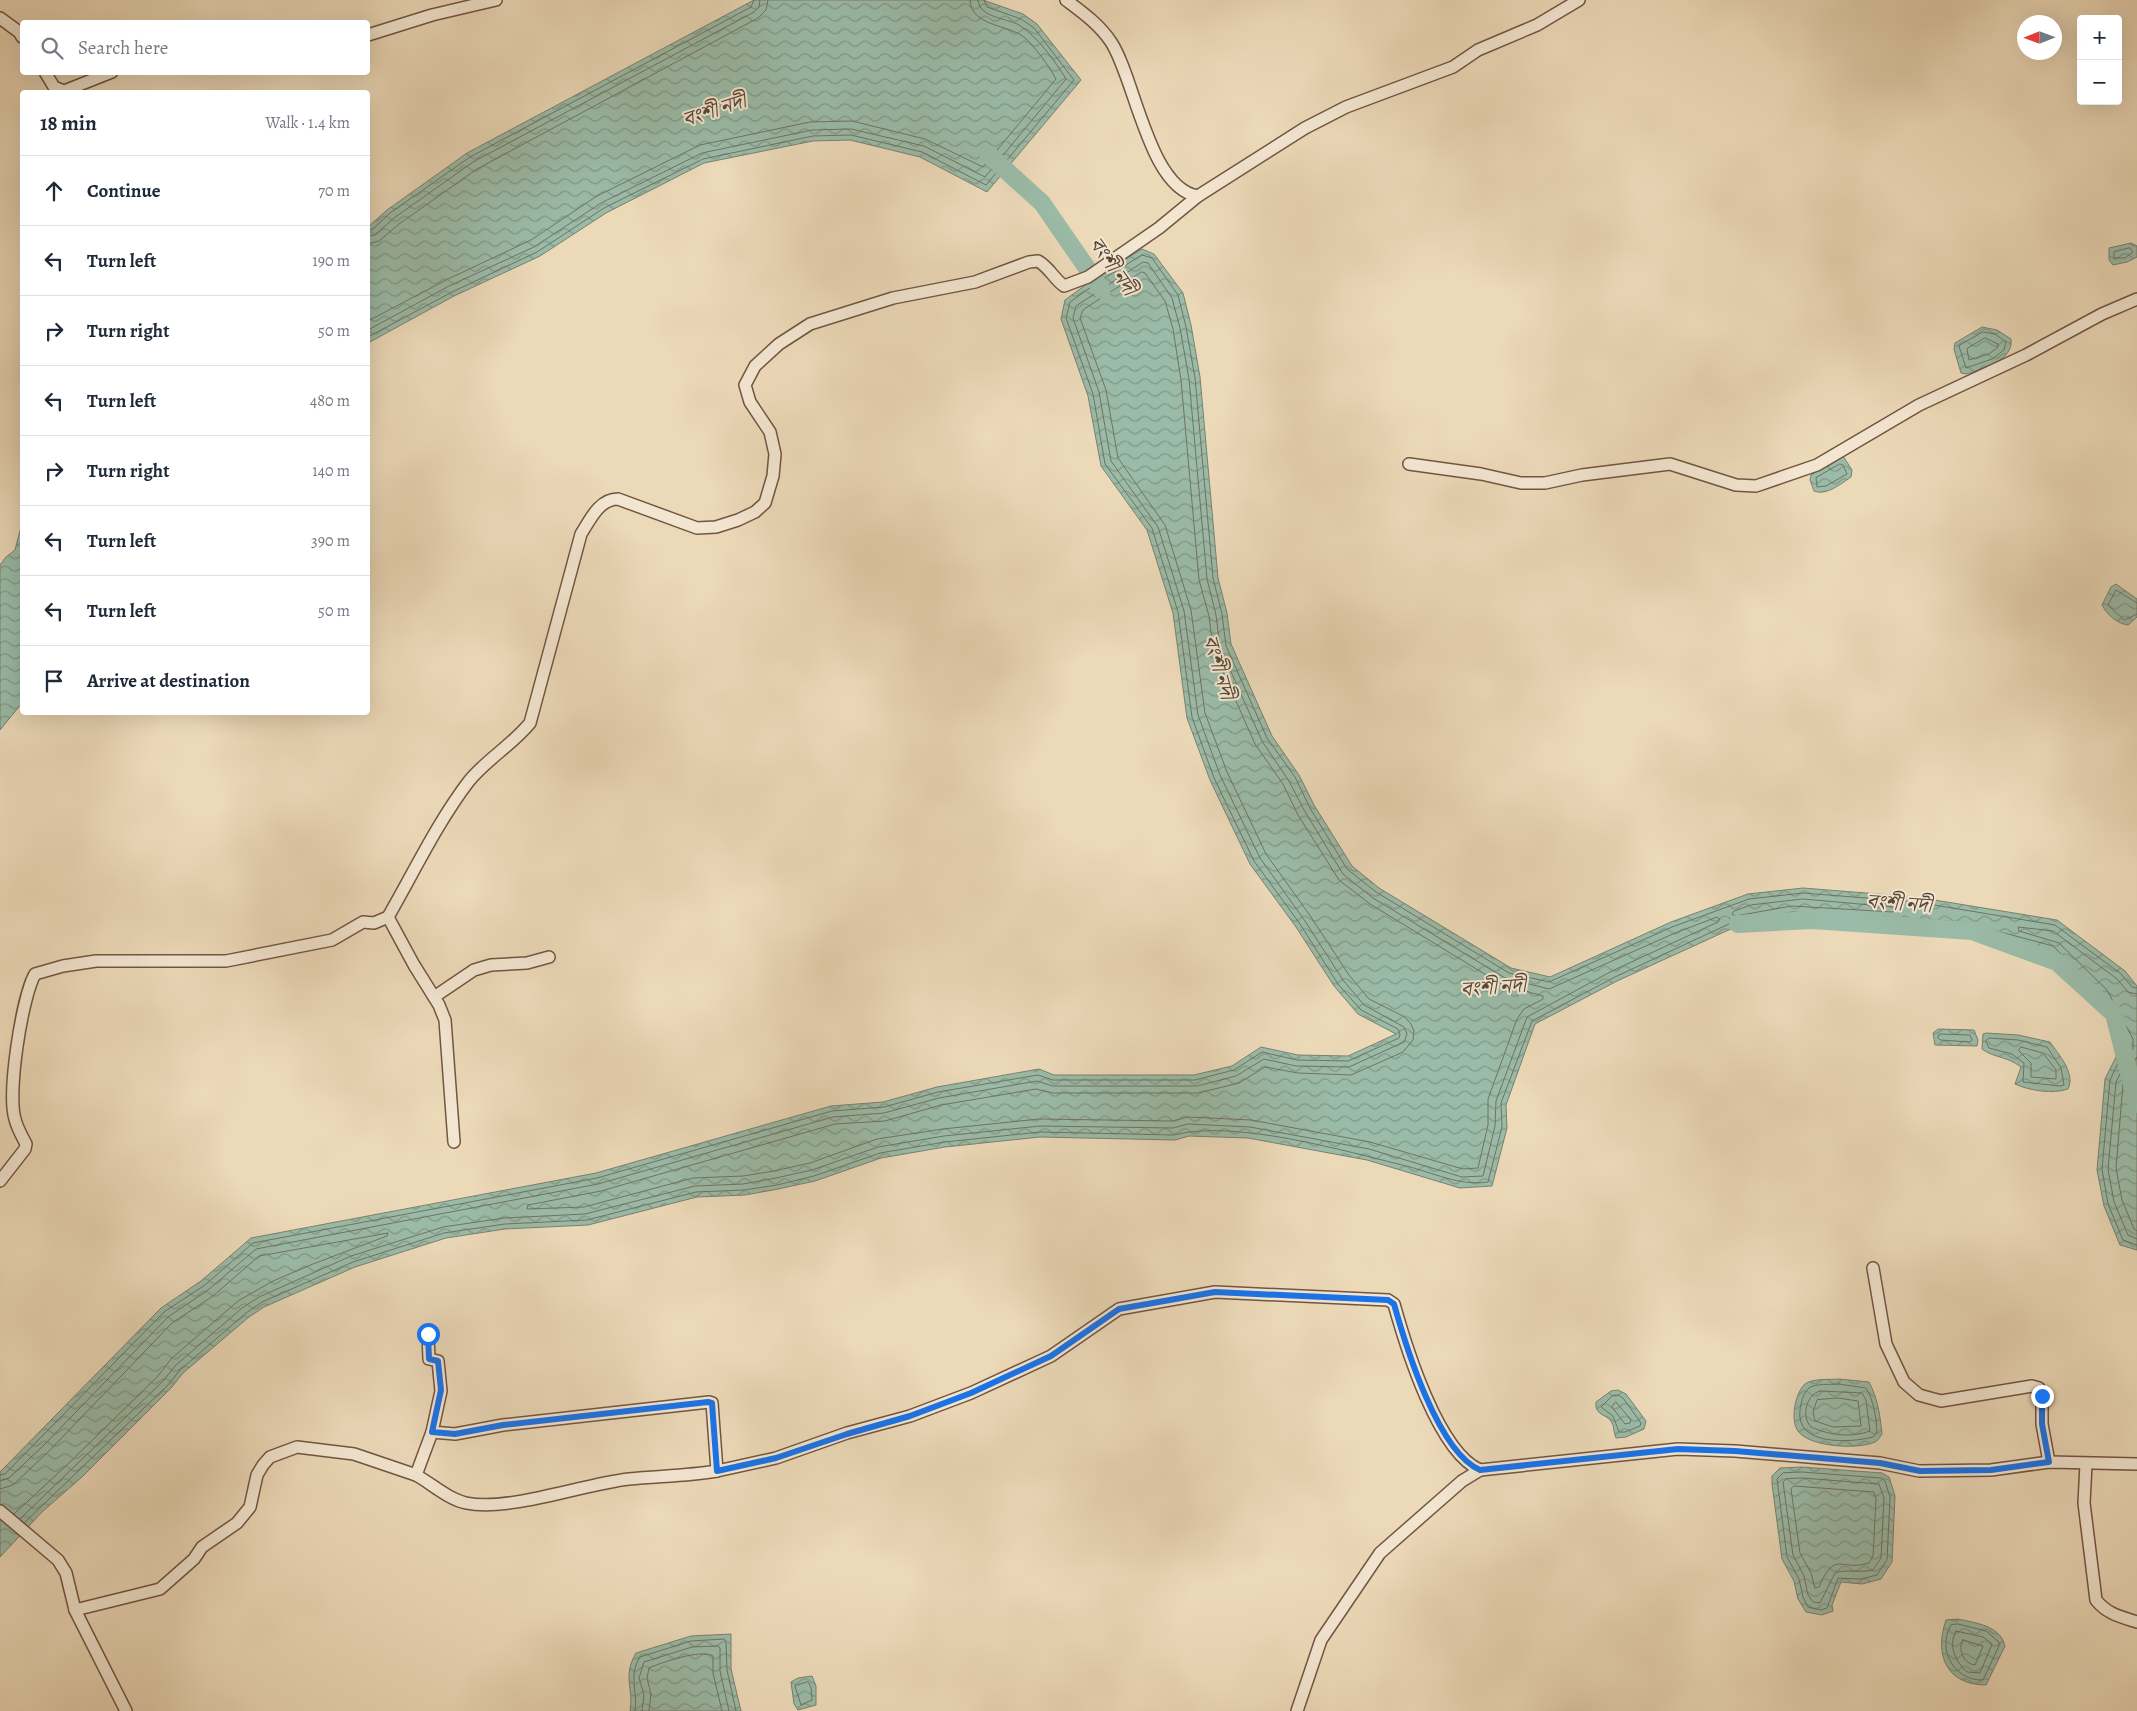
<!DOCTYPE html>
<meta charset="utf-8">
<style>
body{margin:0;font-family:Alegreya,"Noto Serif Bengali",serif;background:#f2f2f3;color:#1f2937}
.controls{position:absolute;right:15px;top:15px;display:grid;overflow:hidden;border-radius:5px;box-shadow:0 5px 20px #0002}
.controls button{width:45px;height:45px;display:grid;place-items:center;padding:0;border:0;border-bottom:1px solid #e0e1e3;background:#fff;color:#1f2937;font:25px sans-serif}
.compass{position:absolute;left:2017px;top:15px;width:45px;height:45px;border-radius:50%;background:#fff;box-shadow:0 5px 20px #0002;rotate:269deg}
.stop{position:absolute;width:15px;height:15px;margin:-11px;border:4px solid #1a73e8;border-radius:50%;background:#fff}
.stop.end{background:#1a73e8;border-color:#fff;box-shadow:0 1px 5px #0008}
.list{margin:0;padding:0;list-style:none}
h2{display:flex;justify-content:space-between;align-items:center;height:65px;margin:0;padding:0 20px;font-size:21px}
h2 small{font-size:16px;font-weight:400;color:#747a83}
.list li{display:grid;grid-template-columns:32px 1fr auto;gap:15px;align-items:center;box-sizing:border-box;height:70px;padding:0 20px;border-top:1px solid #e0e1e3}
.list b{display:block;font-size:19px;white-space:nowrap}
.list em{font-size:16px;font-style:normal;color:#747a83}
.icon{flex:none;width:28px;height:28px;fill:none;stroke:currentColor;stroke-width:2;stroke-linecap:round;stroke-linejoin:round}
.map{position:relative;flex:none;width:2137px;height:1711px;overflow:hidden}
.search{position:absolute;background:#fff;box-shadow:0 5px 20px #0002;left:20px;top:20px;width:350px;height:55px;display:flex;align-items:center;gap:12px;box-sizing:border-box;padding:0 18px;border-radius:5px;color:#747a83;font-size:19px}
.panel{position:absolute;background:#fff;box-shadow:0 5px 20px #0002;left:20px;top:90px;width:350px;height:625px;border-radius:5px}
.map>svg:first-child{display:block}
</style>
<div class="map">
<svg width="2137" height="1711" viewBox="0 0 2137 1711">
<defs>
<pattern id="water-waves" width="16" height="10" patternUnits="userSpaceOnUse" patternTransform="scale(1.25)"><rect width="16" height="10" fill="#9abba8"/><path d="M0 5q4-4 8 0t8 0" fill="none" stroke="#809888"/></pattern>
</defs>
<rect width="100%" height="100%" fill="#ecd9b8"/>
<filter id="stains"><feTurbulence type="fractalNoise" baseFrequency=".004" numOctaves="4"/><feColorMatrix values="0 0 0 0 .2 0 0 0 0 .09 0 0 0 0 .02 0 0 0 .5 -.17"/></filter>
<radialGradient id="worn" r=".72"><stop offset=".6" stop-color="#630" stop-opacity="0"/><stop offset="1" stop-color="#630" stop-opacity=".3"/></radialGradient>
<!-- water -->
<g fill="url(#water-waves)" stroke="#7a8170">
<polygon points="754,0 983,0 1023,14 1037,24 1081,80 987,192 920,157 850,140 813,141 704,163 606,213 540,256 454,296 368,343 368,227 387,210 467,153"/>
<polygon points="2131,243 2137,246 2137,257 2127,262 2113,265 2109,260 2109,248"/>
<polygon points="1142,249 1154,254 1183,293 1191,325 1200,377 1218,578 1227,613 1231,644 1272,736 1299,775 1314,805 1352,866 1379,888 1511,968 1550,977 1671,922 1748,894 1803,888 1916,897 2057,920 2125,971 2137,986 2137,1250 2120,1245 2104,1206 2097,1170 2105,1079 2123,1043 2098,997 2051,951 1963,927 1792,917 1733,928 1617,981 1535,1024 1506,1105 1507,1128 1492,1186 1460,1188 1367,1160 1248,1138 1189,1136 1175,1140 1040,1137 945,1147 881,1158 815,1181 778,1189 745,1195 697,1197 588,1225 505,1229 446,1238 355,1267 264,1307 249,1317 183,1373 171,1388 82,1477 43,1511 0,1557 0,1472 161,1308 201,1281 251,1238 596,1173 831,1106 883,1102 937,1087 1039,1069 1054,1075 1194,1075 1232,1066 1261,1047 1298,1055 1348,1056 1396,1034 1358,1014 1334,986 1296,927 1250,864 1210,780 1187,718 1173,613 1147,530 1101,466 1088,396 1061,319 1065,300 1095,278"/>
<path d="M 1982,327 L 1997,330 L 2011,339 C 2014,361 1982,369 1966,374 L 1961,373 L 1954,349 L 1955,343 Z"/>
<path d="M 1843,456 L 1852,470 L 1851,477 C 1841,484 1826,496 1814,491 L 1810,480 L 1811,475 Z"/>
<polygon points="22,523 22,703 0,730 0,565 6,557 15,550"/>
<path d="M 2116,584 L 2137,599 L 2137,617 L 2128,625 C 2118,624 2107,615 2102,605 L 2111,587 Z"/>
<polygon points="1938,1029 1974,1030 1978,1040 1977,1046 1935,1045 1933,1033"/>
<path d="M 1986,1033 L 2018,1035 L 2050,1042 C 2058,1054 2076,1073 2068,1089 C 2053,1094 2030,1091 2015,1084 L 2021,1067 C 2007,1056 1994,1058 1982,1049 L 1983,1034 Z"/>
<path d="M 1839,1379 L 1869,1382 C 1878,1399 1880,1415 1882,1434 C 1880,1437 1878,1441 1875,1442 C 1858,1450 1809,1447 1798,1431 C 1790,1420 1795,1393 1805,1384 C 1813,1378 1829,1380 1839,1379 Z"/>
<path d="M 1618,1390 L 1626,1394 L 1646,1421 L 1644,1429 L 1626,1437 L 1616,1438 C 1614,1433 1614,1430 1613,1425 C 1609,1413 1594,1417 1596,1402 L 1611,1391 Z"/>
<polygon points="1802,1467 1882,1473 1889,1477 1895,1496 1892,1562 1881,1579 1862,1584 1841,1582 1832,1605 1833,1611 1822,1615 1806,1612 1798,1599 1794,1581 1782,1559 1772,1484 1772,1476 1780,1468"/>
<path d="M 1958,1619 C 1975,1623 2000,1625 2005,1646 L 1986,1685 C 1946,1685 1934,1654 1946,1620 Z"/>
<path d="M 731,1634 L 731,1669 L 741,1711 L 630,1711 C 634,1688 622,1677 636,1653 L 691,1636 Z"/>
<polygon points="812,1676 816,1686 816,1705 798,1710 794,1704 791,1682 798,1678"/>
</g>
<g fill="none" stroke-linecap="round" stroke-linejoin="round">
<!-- shore -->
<g stroke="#727262" stroke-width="1">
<polyline points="368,230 373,229 390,213 470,157 751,7 754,0"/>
<polyline points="368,236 375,235 394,218 473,162 754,12 759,7 760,0"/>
<polyline points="368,244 379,241 399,224 477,169 758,18 766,10 768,0"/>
<polygon points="2130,248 2133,252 2125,258 2114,258 2114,252"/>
<polygon points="1142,272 1145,273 1165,301 1173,329 1181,380 1199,580 1209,616 1213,649 1255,744 1283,784 1298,815 1339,880 1370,904 1501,984 1543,996 1543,999 1524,1009 1517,1019 1488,1099 1488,1125 1478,1168 1463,1169 1370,1142 1251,1120 1188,1117 1172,1121 1039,1119 943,1129 877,1139 810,1163 774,1171 743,1176 693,1178 584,1207 527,1209 528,1205 601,1191 835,1124 885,1121 941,1105 1036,1089 1053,1093 1198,1093 1239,1083 1265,1067 1298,1073 1351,1075 1403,1052 1413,1040 1414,1031 1411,1024 1405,1017 1369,999 1349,975 1311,917 1266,854 1227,772 1205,713 1191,610 1165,525 1118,458 1106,390 1080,318 1083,310"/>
<path d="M 368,321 L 446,280 L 531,240 L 597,196 L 700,145 L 810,122 L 852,121 L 925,139 L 983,167 L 1056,79 C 1048,65 1037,49 1025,38 C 1009,24 971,27 970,0"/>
<path d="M 368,330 L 449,286 L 534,247 L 601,203 L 702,153 L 812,130 L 851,129 L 924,146 L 985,177 L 1066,79 C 1055,61 1038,37 1019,25 C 1007,18 979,18 978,0"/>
<polygon points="1983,332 1995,334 2006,342 2004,350 1992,359 1966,368 1959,346"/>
<polyline points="368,337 452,292 537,252 604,208 703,159 813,136 851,135 922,152 986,185 1074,80 1034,28 1021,19 987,7 984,0"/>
<polygon points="1985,338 1998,344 1998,347 1989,354 1969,360 1967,349"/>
<polygon points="1840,464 1843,465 1847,474 1826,486 1817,487 1816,478"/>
<polyline points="2137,603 2116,590 2108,605 2124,620 2137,614"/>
<polygon points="1803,899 1893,907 1895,909 1893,912 1792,906 1735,916 1732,914 1734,911 1751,905"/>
<polyline points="2137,994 2128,992 2117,979 2053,931 2018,927 2019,931 2059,943 2107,990 2133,1039 2133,1048 2116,1082 2108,1169 2114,1202 2128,1235 2137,1239"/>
<polygon points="1940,1034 1970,1035 1972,1040 1970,1042 1940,1040 1938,1038"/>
<polygon points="1989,1038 2018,1040 2047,1047 2061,1068 2064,1085 2060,1086 2023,1082 2024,1063 2012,1054 1989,1048 1986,1041"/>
<polygon points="2021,1047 2043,1053 2056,1070 2056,1079 2031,1077 2031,1063 2019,1051"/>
<polyline points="2137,1057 2123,1084 2116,1168 2122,1200 2134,1229 2137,1231"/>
<path d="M 1839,1384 L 1866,1388 C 1874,1401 1876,1417 1877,1432 L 1873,1437 C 1850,1443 1795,1446 1800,1410 C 1801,1403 1803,1393 1809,1388 C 1816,1383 1830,1385 1839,1384 Z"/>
<path d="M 1820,1391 L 1862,1393 L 1866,1400 L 1870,1431 C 1851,1438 1829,1435 1811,1427 C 1801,1416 1806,1395 1820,1391 Z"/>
<polygon points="1618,1395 1623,1398 1641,1423 1640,1426 1625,1432 1619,1432 1613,1416 1601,1407 1612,1396"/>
<polygon points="1838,1398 1858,1401 1861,1426 1833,1427 1815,1421 1813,1412 1817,1400"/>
<polygon points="1616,1402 1631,1420 1630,1423 1625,1424 1612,1407"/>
<polygon points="1802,1472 1881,1478 1885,1481 1890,1497 1887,1560 1877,1575 1861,1579 1838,1578 1827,1608 1821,1610 1808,1607 1803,1597 1799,1579 1787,1557 1777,1479 1783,1473"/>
<polyline points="0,1475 5,1474 164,1312 205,1285 253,1243 597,1178 832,1111 884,1107 938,1092 1038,1075 1053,1080 1195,1080 1234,1070 1262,1052 1297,1060 1348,1061 1399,1038 1400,1034 1398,1029 1361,1010 1338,984 1300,924 1254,861 1214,778 1192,717 1178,612 1152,528 1105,464 1093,394 1066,318 1070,302 1098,282 1142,255 1152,258 1178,295 1186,327 1195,378 1213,578 1222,614 1226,646 1267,738 1295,777 1310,808 1347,869 1376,892 1509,973 1549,982 1672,927 1749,899 1803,893 1916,902 2055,925 2121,974 2132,987 2137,988"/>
<path d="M 1802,1478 L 1879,1484 L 1884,1498 L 1881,1558 L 1873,1570 C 1860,1573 1844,1569 1835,1573 L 1820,1603 L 1813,1602 L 1808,1595 L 1804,1576 L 1793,1555 L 1783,1482 L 1786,1479 Z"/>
<polyline points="0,1481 9,1478 44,1445 168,1317 208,1290 256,1249 598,1184 833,1117 884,1113 939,1098 1037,1081 1053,1086 1197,1086 1236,1076 1264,1059 1296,1066 1349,1067 1404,1042 1407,1034 1404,1027 1364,1005 1343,980 1305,921 1260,858 1220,775 1198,715 1184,611 1158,527 1111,461 1099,392 1073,318 1076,306 1143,262 1148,263 1172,298 1180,328 1189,379 1207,579 1216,615 1220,647 1262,741 1289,781 1304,810 1343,874 1373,898 1505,978 1549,989 1675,933 1717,917 1720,919 1718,922 1612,971 1527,1017 1496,1101 1495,1126 1483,1176 1462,1177 1369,1149 1250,1127 1188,1124 1173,1128 1040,1126 944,1136 878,1147 812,1170 776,1178 743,1184 695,1186 585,1214 504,1218 443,1227 351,1256 259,1297 242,1308 176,1365 163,1381 20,1519"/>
<path d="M 1794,1486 L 1874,1492 L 1876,1499 L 1873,1556 L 1869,1563 C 1841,1572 1835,1549 1819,1587 L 1815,1588 L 1811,1573 L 1800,1553 L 1791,1489 Z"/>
<polyline points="0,1489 13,1485 49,1451 172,1323 213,1296 259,1256 388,1233 387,1236 313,1264 273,1281 238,1301 171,1359 158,1376 69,1463 14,1514"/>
<path d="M 24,1523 L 168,1385 L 180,1370 L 246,1313 L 262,1302 L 353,1262 L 444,1233 L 505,1224 L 587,1220 L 696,1192 L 744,1190 L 777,1185 L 814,1176 L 880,1153 L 945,1142 L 1040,1132 L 1174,1135 C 1234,1119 1345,1151 1406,1166 C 1435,1173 1458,1186 1488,1182 L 1502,1127 L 1501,1103 L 1532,1021 L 1615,977 L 1731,923 L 1792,912 L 1963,922 L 2053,946 L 2102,994 L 2128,1042 L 2110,1080 L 2102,1169 L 2108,1204 L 2123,1240 L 2137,1245"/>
<path d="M 1958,1624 L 1986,1631 L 1999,1642 L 1999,1646 L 1983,1680 C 1955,1681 1936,1650 1951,1625 Z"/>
<path d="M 1956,1631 L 1983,1637 L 1992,1644 L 1980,1673 L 1967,1672 C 1955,1661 1948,1646 1956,1631 Z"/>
<path d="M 1963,1640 L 1983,1646 L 1975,1665 C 1964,1664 1957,1649 1963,1640 Z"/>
<polygon points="808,1682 811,1687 812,1700 801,1705 795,1686"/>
<path d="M 635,1711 C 638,1691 628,1676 640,1657 L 691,1641 L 724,1639 L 726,1642 L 727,1670 L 736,1711"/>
<polyline points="642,1711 644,1695 639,1678 644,1662 692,1647 718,1646 720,1648 720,1671 729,1711"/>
<path d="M 649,1711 L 651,1694 L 647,1678 L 649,1668 C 663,1662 700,1649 713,1656 L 713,1673 L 722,1711"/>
</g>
<!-- river -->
<g stroke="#9abba8" stroke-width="18">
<polyline points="988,154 1042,203 1102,290"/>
<polyline points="1738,924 1812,920 1972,931 2057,962 2114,1014 2137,1104"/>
</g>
<defs>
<g id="street">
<path d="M 1066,0 C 1082,12 1099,24 1111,42 C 1135,78 1149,189 1198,196"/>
<polyline points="0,18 19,32 22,37"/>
<polyline points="368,35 432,15 496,0"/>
<polyline points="45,72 54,87 64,91 112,72"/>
<polyline points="1409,464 1481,474 1521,483 1545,483 1582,475 1670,464 1736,485 1756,486 1817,465 1919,405 2026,355 2102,314 2137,299"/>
<polyline points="388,917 414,965 439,1005 445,1020 454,1142"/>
<polyline points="434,997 474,970 491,965 527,963 549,957"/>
<path d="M 0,1181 L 25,1149 L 26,1144 C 22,1136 17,1128 15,1119 C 7,1093 22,997 35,974 L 63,966 L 96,961 L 226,961 L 332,940 L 363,922 L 374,923 L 388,917 C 414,872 437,823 469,781 C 487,759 512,745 530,723 L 581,534 C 590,520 599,499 618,499 L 697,528 L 716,527 L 738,520 L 755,512 L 765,503 L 773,476 L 775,454 L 770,432 L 750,402 L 745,385 L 755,366 L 779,344 L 810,324 L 893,298 L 975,282 L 1029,262 L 1038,261 C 1049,267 1054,279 1064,286 L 1088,277 L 1159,228 L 1198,196 L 1305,128 L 1346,107 L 1453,67 L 1478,50 L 1537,25 L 1579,0"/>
<polyline points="1873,1268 1886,1344 1904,1382 1919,1395 1941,1401 2032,1386 2039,1388 2042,1396 2042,1424 2049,1462"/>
<path d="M 428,1334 L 429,1359 L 438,1361 L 441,1391 L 432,1432 L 455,1434 L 503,1425 L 709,1402 L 712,1403 L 717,1471 L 776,1458 L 847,1433 L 910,1416 L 971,1393 L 1051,1356 L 1119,1309 L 1215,1292 L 1388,1300 L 1394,1304 C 1406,1347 1438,1452 1480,1470 L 1678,1449 L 1735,1451 L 1880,1463 L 1919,1471 L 1991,1470 L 2049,1462 L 2137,1464"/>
<path d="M 2086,1464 L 2084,1503 L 2096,1600 C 2107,1614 2121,1617 2137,1622"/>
<path d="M 416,1475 C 432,1484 448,1499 466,1503 C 509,1512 583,1484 629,1479 C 658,1476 687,1476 717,1471"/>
<polyline points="0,1511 58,1560 66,1573 75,1610 126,1711"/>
<polyline points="75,1610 160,1589 194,1559 202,1547 237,1523 250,1507 257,1475 263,1465 270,1457 297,1447 354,1454 416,1475 432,1432"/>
<polyline points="1297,1711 1321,1640 1380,1553 1462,1481 1480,1470"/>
</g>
</defs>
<!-- street casing -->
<use href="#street" stroke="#725542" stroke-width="14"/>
<!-- street -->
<use href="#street" stroke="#f3e6d1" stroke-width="11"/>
</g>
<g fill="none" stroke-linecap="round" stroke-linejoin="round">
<!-- route -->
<path stroke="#1a73e8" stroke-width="6" d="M 428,1334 L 429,1359 L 438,1361 L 441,1390 L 432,1432 L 455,1434 L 503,1425 L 708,1402 L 712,1403 L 717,1471 L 776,1458 L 847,1434 L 910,1416 L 971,1393 L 1051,1356 L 1119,1309 L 1215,1292 L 1388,1300 L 1394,1304 C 1406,1347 1438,1452 1480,1470 L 1678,1449 L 1735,1451 L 1880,1463 L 1920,1471 L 1991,1470 L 2049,1462 L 2042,1424 L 2042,1396"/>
</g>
<g text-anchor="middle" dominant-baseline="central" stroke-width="4" stroke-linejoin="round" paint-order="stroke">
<!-- water labels -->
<g font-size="21" font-style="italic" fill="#594637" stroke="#f3e6d1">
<text transform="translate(714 110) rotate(-18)">বংশী নদী</text>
<text transform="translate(1113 266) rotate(55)">বংশী নদী</text>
<text transform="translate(1219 667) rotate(74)">বংশী নদী</text>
<text transform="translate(1899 903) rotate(4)">বংশী নদী</text>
<text transform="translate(1493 987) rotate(-4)">বংশী নদী</text>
</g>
</g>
<rect width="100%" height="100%" filter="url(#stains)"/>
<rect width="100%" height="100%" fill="url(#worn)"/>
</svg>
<div class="controls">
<button>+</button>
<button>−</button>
</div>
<svg class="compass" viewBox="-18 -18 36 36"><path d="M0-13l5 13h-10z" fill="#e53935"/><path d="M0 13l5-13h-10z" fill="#747a83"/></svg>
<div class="stop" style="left:428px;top:1334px"></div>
<div class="stop end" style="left:2042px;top:1396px"></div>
<div class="search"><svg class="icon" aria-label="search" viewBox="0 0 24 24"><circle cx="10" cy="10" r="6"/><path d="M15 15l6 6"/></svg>Search here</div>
<section class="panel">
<h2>18 min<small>Walk · 1.4 km</small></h2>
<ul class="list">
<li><svg class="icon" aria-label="ahead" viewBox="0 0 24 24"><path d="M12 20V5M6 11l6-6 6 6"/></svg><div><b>Continue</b></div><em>70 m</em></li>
<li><svg class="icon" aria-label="left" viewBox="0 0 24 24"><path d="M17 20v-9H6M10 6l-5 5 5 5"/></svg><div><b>Turn left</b></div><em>190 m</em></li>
<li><svg class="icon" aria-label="right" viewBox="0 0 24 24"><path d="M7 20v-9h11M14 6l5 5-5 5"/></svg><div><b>Turn right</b></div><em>50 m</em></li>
<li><svg class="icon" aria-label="left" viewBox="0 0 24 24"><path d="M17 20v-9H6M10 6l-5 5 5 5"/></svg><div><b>Turn left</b></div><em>480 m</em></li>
<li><svg class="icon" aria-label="right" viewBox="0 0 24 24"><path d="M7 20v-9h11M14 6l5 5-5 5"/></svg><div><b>Turn right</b></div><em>140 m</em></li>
<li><svg class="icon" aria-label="left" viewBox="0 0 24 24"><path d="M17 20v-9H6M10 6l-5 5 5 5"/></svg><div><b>Turn left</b></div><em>390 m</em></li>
<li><svg class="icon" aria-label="left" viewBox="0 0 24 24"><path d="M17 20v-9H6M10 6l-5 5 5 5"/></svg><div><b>Turn left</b></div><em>50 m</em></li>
<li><svg class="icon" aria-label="arrive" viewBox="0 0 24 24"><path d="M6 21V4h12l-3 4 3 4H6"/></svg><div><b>Arrive at destination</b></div></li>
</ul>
</section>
</div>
